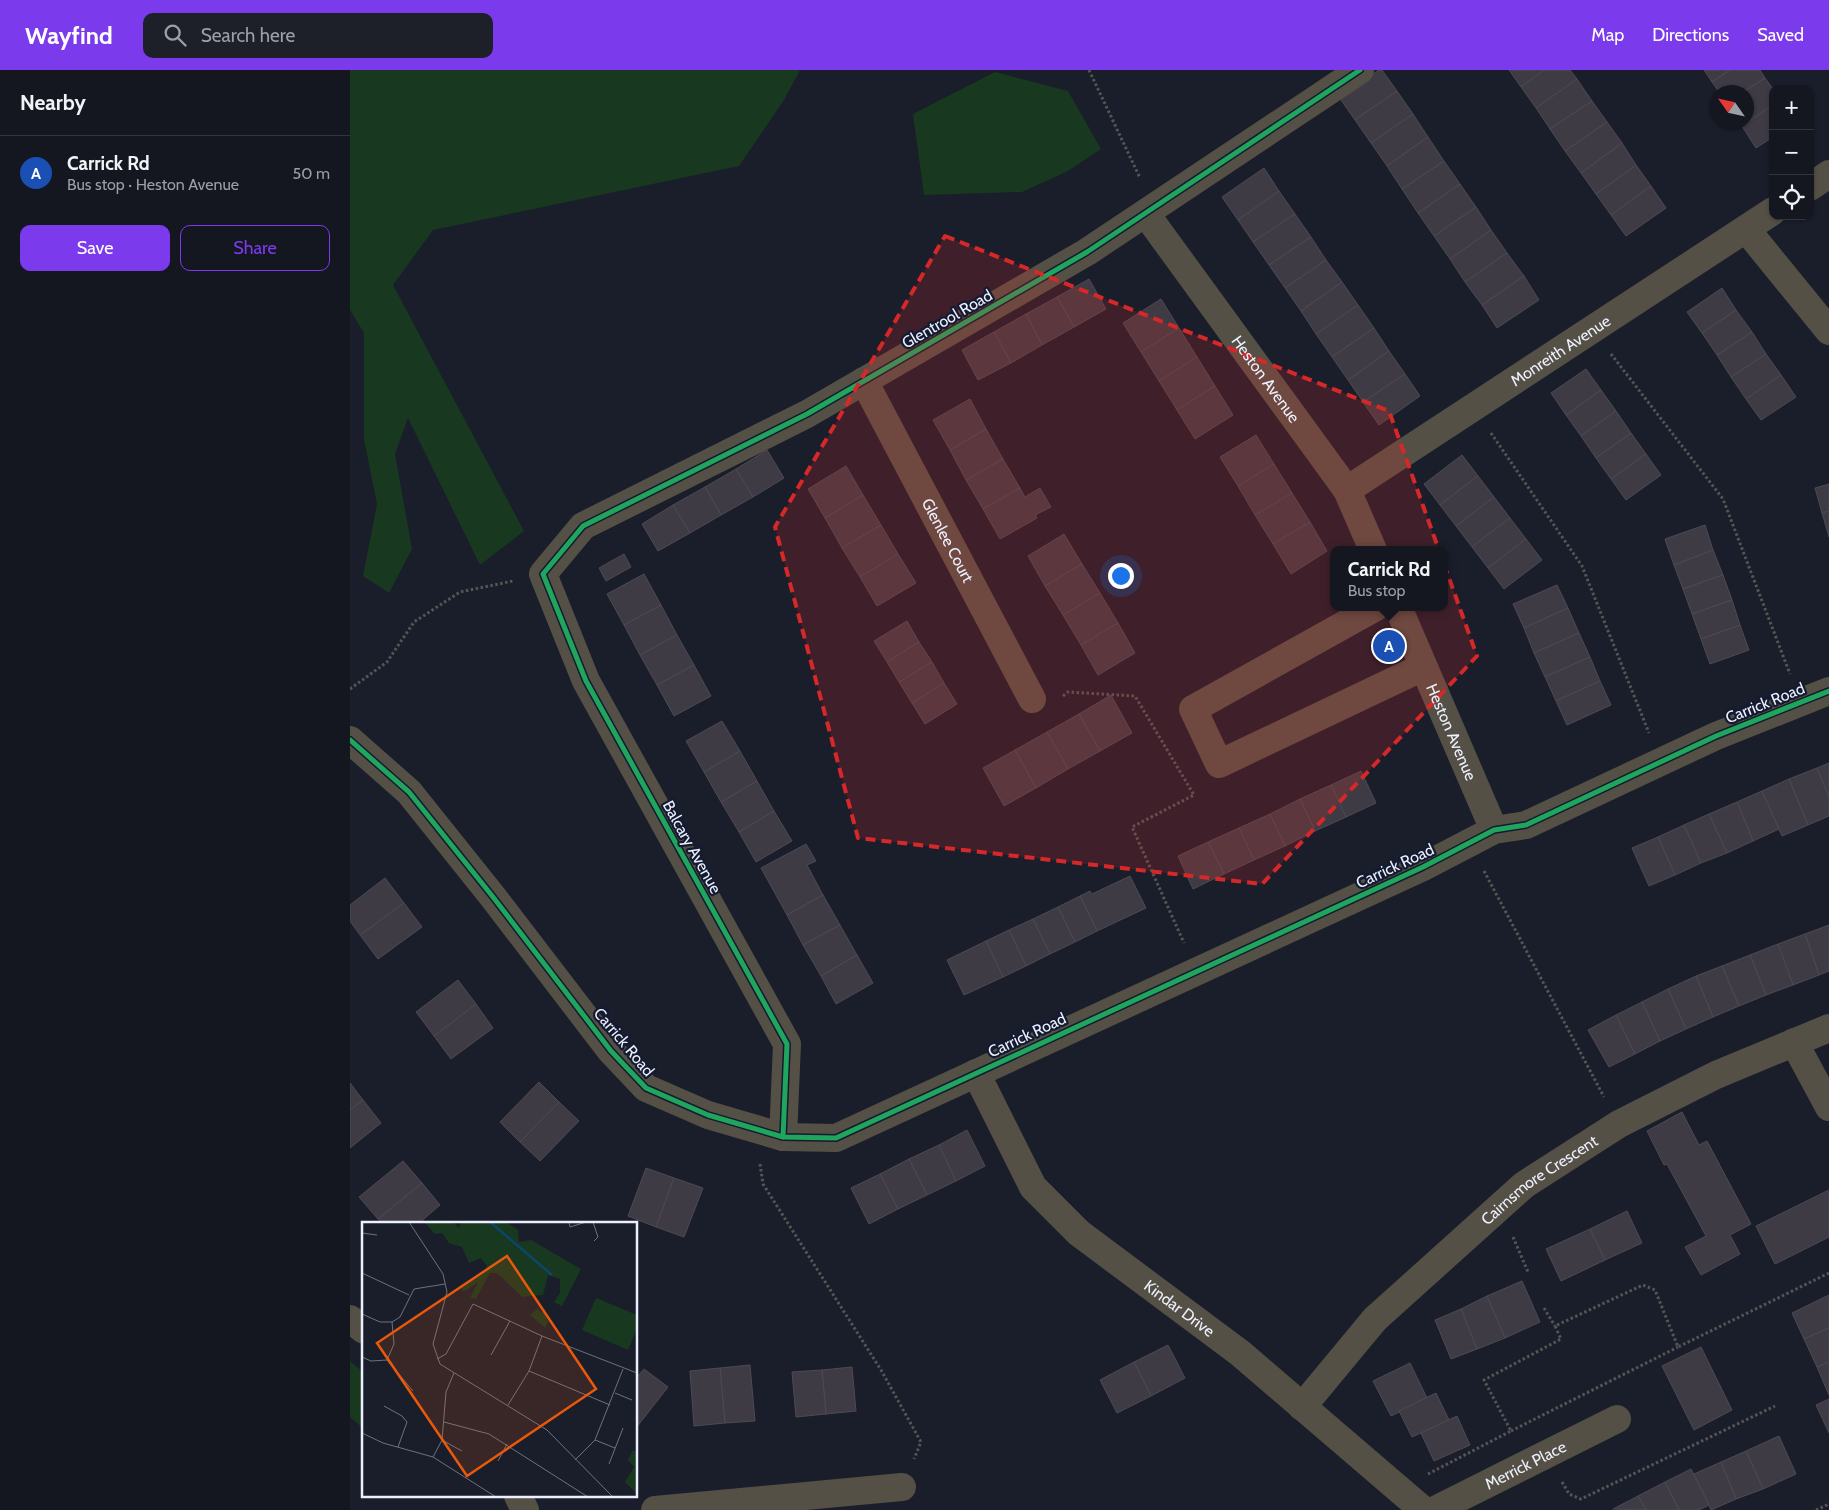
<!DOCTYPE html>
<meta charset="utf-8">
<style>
body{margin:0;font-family:Cabin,sans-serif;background:#1d1f29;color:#f1f3f6}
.controls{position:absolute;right:15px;top:15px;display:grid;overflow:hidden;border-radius:10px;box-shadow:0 1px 4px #0004}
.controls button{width:45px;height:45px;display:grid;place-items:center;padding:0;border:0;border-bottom:1px solid #33353e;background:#141620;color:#f1f3f6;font:25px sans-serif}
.compass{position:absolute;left:1359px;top:15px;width:45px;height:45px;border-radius:50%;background:#141620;box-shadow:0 1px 4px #0004;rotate:304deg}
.you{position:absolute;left:770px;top:505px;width:18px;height:18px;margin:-12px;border:4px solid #fff;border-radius:50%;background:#1a73e8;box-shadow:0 0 0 8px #1a73e833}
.badge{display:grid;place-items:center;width:32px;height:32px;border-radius:50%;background:#7c3aed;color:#fff;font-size:16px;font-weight:700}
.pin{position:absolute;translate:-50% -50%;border:2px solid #fff;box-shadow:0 1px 5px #0006}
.popup{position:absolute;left:980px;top:476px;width:118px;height:65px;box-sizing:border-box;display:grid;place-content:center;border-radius:10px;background:#141620;filter:drop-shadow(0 1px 4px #0005);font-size:16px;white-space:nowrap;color:#9d9fa5}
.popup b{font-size:19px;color:#f1f3f6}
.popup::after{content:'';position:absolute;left:50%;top:100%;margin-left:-10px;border:10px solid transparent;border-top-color:#141620}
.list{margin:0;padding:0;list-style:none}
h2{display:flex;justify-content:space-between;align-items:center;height:65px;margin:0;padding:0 20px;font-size:21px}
h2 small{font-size:16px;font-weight:400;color:#9d9fa5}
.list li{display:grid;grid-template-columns:32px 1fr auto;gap:15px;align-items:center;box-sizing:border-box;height:75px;padding:0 20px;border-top:1px solid #33353e}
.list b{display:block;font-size:19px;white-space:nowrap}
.list p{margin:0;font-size:16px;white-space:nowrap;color:#9d9fa5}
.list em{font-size:16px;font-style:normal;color:#9d9fa5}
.actions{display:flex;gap:10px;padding:15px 20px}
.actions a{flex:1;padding:11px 0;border:1px solid #7c3aed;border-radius:10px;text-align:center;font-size:18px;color:#7c3aed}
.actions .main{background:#7c3aed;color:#fff}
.icon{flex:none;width:28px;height:28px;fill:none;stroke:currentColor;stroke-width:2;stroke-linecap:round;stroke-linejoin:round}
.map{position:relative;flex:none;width:1479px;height:1440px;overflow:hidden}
header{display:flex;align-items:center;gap:30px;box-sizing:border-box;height:70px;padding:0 25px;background:#7c3aed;color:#fff}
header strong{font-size:24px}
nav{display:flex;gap:28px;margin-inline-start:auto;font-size:18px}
.search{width:350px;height:45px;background:#1d1f29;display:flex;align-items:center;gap:12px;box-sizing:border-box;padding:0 18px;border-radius:10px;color:#9d9fa5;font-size:19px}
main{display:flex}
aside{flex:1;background:#141620}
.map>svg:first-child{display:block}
</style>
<header>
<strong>Wayfind</strong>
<div class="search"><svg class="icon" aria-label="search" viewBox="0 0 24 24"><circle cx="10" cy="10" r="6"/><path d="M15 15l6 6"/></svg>Search here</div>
<nav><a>Map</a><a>Directions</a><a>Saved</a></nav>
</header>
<main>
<aside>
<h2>Nearby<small></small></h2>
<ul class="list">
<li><span class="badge" style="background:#1a4fb4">A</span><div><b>Carrick Rd</b><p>Bus stop · Heston Avenue</p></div><em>50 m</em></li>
</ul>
<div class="actions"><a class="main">Save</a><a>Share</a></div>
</aside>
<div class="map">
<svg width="1479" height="1440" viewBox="0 0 1479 1440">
<rect width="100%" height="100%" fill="#1a1e2b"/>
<!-- green -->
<g fill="#183820">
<polygon points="0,0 450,0 434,30 389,96 83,160 43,215 174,461 130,495 58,348 45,384 62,479 39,523 13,506 27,434 14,369 14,263 0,240"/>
<polygon points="645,2 718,21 751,79 718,101 672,122 574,125 563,44"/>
<polygon points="0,1291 14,1303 14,1359 0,1347"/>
</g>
<!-- building -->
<g fill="#3e3b44" stroke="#4e4a53">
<polygon points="1029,0 1032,0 1047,21 1005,50 989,27"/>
<polygon points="1159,0 1194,0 1171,17"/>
<polygon points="1194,0 1220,0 1227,9 1186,38 1171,17"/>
<polygon points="1354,0 1380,0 1362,12"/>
<polygon points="1380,0 1410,0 1415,8 1393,22 1369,22 1362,12"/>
<polygon points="1415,8 1423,19 1423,35 1392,56 1389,52 1396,52 1396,22 1393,22"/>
<polygon points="1227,9 1242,31 1200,59 1186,38"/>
<polygon points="1047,21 1063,44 1021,73 1005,50"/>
<polygon points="1242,31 1257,52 1215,81 1200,59"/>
<polygon points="1423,35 1423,67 1406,78 1392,56"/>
<polygon points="1063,44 1078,67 1037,96 1021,73"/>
<polygon points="1257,52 1272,73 1231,103 1215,81"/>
<polygon points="1078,67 1094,91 1052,119 1037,96"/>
<polygon points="1272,73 1286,95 1246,124 1231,103"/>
<polygon points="1094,91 1110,114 1068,143 1052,119"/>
<polygon points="1286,95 1301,116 1261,145 1246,124"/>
<polygon points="914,98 929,121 888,150 872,127"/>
<polygon points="1110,114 1126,137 1084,166 1068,143"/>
<polygon points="1301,116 1316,138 1276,166 1261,145"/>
<polygon points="929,121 945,144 903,172 888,150"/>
<polygon points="1126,137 1141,160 1100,189 1084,166"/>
<polygon points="945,144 961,167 919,195 903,172"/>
<polygon points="1141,160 1157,183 1115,212 1100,189"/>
<polygon points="961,167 976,190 935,218 919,195"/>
<polygon points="1157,183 1174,206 1132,235 1115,212"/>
<polygon points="976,190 992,212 951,241 935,218"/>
<polygon points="1174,206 1189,230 1147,258 1132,235"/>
<polygon points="739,209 756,239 724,257 707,227"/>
<polygon points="992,212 1008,235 966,264 951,241"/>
<polygon points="1372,218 1386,240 1352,263 1337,242"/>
<polygon points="707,227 724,257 692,275 676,244"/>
<polygon points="811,229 829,258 791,282 773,253"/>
<polygon points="1008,235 1024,258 982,287 966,264"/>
<polygon points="1386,240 1402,262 1367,285 1352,263"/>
<polygon points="676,244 692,275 661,293 644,262"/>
<polygon points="829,258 847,287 809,311 791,282"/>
<polygon points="1024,258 1039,281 998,310 982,287"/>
<polygon points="644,262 661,293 628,310 612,280"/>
<polygon points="1402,262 1416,284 1381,307 1367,285"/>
<polygon points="1039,281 1055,304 1013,332 998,310"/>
<polygon points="1416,284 1431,305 1396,329 1381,307"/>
<polygon points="847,287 865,316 827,340 809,311"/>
<polygon points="1236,299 1251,320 1216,345 1201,323"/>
<polygon points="1055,304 1070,326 1029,355 1013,332"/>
<polygon points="1431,305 1446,327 1411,350 1396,329"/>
<polygon points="865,316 883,345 845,369 827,340"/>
<polygon points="1251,320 1266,341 1231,366 1216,345"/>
<polygon points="620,329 636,359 600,380 583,350"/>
<polygon points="1266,341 1281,363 1246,388 1231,366"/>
<polygon points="636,359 653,389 616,410 600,380"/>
<polygon points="1281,363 1296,384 1261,409 1246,388"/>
<polygon points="906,365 924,394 888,416 870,387"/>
<polygon points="417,380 434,408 403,427 386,399"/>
<polygon points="1296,384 1311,405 1276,430 1261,409"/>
<polygon points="1112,385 1128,406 1090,435 1074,414"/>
<polygon points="653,389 670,418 633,439 616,410"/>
<polygon points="924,394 942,423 905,445 888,416"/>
<polygon points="496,396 513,425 475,448 458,419"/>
<polygon points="386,399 403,427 371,445 355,417"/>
<polygon points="1128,406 1144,427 1106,456 1090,435"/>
<polygon points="1479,414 1479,441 1472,443 1465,418"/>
<polygon points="355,417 371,445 340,463 323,435"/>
<polygon points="670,418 675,427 690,418 701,437 685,445 687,448 650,469 633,439"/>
<polygon points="942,423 960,452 923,474 905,445"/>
<polygon points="513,425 531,455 492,478 475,448"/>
<polygon points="1144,427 1160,448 1122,477 1106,456"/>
<polygon points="323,435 340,463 308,481 292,454"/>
<polygon points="1479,441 1479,467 1472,443"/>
<polygon points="1160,448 1176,469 1138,498 1122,477"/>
<polygon points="960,452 977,481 941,504 923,474"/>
<polygon points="531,455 548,484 510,507 492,478"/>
<polygon points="1355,455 1363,480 1324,495 1315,469"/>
<polygon points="714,464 732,494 695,516 678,486"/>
<polygon points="1176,469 1192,490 1154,519 1138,498"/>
<polygon points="1363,480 1373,505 1333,519 1324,495"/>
<polygon points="274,484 281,497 256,511 249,498"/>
<polygon points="548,484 566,513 527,536 510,507"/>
<polygon points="732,494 750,523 713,545 695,516"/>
<polygon points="294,504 311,535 274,555 257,524"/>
<polygon points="1373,505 1382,530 1342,544 1333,519"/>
<polygon points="1207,515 1218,538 1174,558 1163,534"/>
<polygon points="750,523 768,553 731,575 713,545"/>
<polygon points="1382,530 1390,555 1351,569 1342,544"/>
<polygon points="311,535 327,565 290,585 274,555"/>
<polygon points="1218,538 1229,563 1184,583 1174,558"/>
<polygon points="557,551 569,572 537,592 524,571"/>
<polygon points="768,553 785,583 748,605 731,575"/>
<polygon points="1390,555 1399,580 1360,594 1351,569"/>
<polygon points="1229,563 1240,587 1195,607 1184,583"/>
<polygon points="327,565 344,595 307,615 290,585"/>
<polygon points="569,572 582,592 549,612 537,592"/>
<polygon points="1240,587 1250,611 1206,631 1195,607"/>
<polygon points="582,592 594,613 562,633 549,612"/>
<polygon points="344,595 361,626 324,646 307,615"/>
<polygon points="1250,611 1261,635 1217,655 1206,631"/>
<polygon points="594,613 607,634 575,654 562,633"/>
<polygon points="761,625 782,663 750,681 729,644"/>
<polygon points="729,644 750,681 718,699 697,662"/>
<polygon points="372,651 390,681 354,702 336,671"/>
<polygon points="697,662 718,699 686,718 665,680"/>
<polygon points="665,680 686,718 654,736 633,698"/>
<polygon points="390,681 407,711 371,732 354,702"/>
<polygon points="1479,693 1479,727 1467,698"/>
<polygon points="1467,698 1479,727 1479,746 1458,755 1439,709"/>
<polygon points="1011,701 1026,733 996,747 981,715"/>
<polygon points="1439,709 1458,755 1432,766 1412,721"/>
<polygon points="407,711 424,741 389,762 371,732"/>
<polygon points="981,715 996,747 965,761 950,729"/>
<polygon points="1412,721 1429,759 1403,771 1387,732"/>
<polygon points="950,729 965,761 935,776 920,744"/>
<polygon points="1387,732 1403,771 1377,783 1359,744"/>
<polygon points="424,741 442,771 406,792 389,762"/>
<polygon points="920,744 935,776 904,790 889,758"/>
<polygon points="1359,744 1377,783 1351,793 1334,755"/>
<polygon points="1334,755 1351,793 1325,805 1308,767"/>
<polygon points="889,758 904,790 874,804 858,772"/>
<polygon points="1308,767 1325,805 1299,816 1282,778"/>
<polygon points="858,772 874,804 843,819 828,786"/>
<polygon points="456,774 466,791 457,795 473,825 437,845 411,798"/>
<polygon points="780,806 796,838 747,861 730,826 740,821 742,824"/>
<polygon points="35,808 54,833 10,865 0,851 0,835"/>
<polygon points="473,825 490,855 453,875 437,845"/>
<polygon points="730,826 747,861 725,872 708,837"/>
<polygon points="54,833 72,857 28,889 10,865"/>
<polygon points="708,837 725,872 700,884 683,849"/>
<polygon points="683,849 700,884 676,896 659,860"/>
<polygon points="490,855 507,885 471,906 453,875"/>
<polygon points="1479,855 1479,901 1469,905 1455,864"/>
<polygon points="659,860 676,896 653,907 636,871"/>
<polygon points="1455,864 1469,905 1443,915 1428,874"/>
<polygon points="636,871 653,907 614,925 597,890"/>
<polygon points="1428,874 1443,915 1416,925 1400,885"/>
<polygon points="507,885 523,913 486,934 471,906"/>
<polygon points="1400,885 1416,925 1389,936 1372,896"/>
<polygon points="1372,896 1389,936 1363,947 1346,906"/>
<polygon points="1346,906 1363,947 1336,959 1318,919"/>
<polygon points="108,910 126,934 84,966 66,942"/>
<polygon points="1318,919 1336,959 1310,971 1292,932"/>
<polygon points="1292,932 1310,971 1285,984 1266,945"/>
<polygon points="126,934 143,958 101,989 84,966"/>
<polygon points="1266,945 1285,984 1259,997 1238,960"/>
<polygon points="189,1012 209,1032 170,1072 150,1052"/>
<polygon points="0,1013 13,1030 0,1040"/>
<polygon points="13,1030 31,1053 0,1078 0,1040"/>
<polygon points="209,1032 229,1051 190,1091 170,1072"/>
<polygon points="1332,1042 1349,1075 1357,1071 1401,1154 1380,1165 1390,1184 1351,1205 1335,1177 1356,1166 1317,1094 1314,1095 1297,1061"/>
<polygon points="617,1060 635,1096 606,1111 589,1075"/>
<polygon points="589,1075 606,1111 577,1125 559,1089"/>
<polygon points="559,1089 577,1125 548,1139 530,1104"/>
<polygon points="53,1091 72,1113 28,1149 9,1127"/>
<polygon points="296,1098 324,1108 306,1157 278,1146"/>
<polygon points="530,1104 548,1139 519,1154 501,1118"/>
<polygon points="324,1108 353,1118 334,1167 306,1157"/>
<polygon points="72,1113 90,1135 68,1154 32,1154 28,1149"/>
<polygon points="1479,1120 1479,1167 1425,1194 1406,1156"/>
<polygon points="1277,1141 1292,1173 1255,1190 1240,1159"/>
<polygon points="1240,1159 1255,1190 1211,1211 1196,1179"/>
<polygon points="1172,1211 1190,1252 1155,1268 1137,1226"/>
<polygon points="1479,1225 1479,1258 1454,1269 1442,1243"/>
<polygon points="1137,1226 1155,1268 1127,1279 1111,1239"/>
<polygon points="1111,1239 1127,1279 1101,1289 1085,1250"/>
<polygon points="1479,1258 1479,1292 1467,1297 1454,1269"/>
<polygon points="818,1275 835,1308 801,1326 784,1292"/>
<polygon points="1351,1277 1382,1340 1344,1360 1312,1296"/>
<polygon points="784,1292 801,1326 767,1343 750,1310"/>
<polygon points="1479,1292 1479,1325 1467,1297"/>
<polygon points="1060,1293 1077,1328 1041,1346 1023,1311"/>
<polygon points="400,1295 405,1351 375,1353 370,1298"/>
<polygon points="502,1297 506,1341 476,1344 472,1300"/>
<polygon points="370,1298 375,1353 344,1356 340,1301"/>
<polygon points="294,1299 318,1317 286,1358 286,1308"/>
<polygon points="472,1300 476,1344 446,1347 442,1302"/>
<polygon points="1086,1323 1099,1350 1062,1367 1049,1341"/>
<polygon points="1479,1329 1479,1363 1466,1335"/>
<polygon points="1107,1346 1120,1375 1084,1391 1071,1363"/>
<polygon points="1429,1366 1446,1404 1413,1419 1396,1381"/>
<polygon points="1396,1381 1413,1419 1386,1429 1371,1392"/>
<polygon points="1371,1392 1386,1429 1361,1440 1344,1404"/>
<polygon points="1341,1399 1359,1435 1349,1440 1329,1440 1315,1412"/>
<polygon points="1315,1412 1329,1440 1296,1440 1288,1426"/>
<polygon points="1288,1426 1296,1440 1263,1439"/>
</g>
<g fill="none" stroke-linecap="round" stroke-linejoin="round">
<!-- path -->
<g stroke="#565554" stroke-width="3" stroke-dasharray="2.5 2.5" stroke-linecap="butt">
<polyline points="739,0 790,108"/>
<polyline points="1261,284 1373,429 1440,604"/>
<polyline points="1141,363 1232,496 1299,663"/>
<polyline points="0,619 37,592 64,552 110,522 163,511"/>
<polyline points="713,626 718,622 785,626 844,725 782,757 834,873"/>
<polyline points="1134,801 1254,1027"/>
<polyline points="410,1094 413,1114 531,1300 571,1372 564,1389"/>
<polyline points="1163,1167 1178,1202"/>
<polyline points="1194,1238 1205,1256"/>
<polyline points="1161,1361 1328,1277"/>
<polyline points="1078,1404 1161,1361 1134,1310 1211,1269 1205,1256 1293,1215 1305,1220 1328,1277 1479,1203"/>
<polyline points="1212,1412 1219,1424 1231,1429 1425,1336"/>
<polyline points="1466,1440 1479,1434"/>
</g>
<!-- minor -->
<g stroke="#555046" stroke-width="28">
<polyline points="1460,117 1479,104"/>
<path id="s1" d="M 796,144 L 997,420 L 1023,480"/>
<polyline points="1396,159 1479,261"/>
<path id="s2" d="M 514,311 L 682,629"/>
<path id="s3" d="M 997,420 L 1423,141"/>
<polyline points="1026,537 843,639 869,694 1073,597"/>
<path id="s4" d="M 1048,537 L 1144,760"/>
<polyline points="0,670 59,722 143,827 261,981 296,1018 358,1045 433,1067 486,1068 1073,797 1144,760 1176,755 1366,666 1479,621"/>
<polyline points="1444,972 1479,1037"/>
<path id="s5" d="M 626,1003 L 683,1117 L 729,1163 L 890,1283 L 1073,1440"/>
<polyline points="433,1067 437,974 236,611 193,504 233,456 457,344 737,182 1010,0"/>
<polyline points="0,1249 14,1260"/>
<path id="s6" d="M 952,1337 L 1025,1249 L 1174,1115 L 1269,1054 L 1366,1005 L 1479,958"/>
<polyline points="168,1426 175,1440"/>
<polyline points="305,1440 552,1417"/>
<path id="s7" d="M 1085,1440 L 1267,1349"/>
</g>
<defs>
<g id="cycleway">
<polyline points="0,670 59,722 143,827 261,981 296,1018 358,1045 433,1067 486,1068 1073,797 1144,760 1176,755 1366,666 1479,621"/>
<polyline points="433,1067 437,974 236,611 193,504 233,456 457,344 737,182 1010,0"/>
</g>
</defs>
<!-- cycleway casing -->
<use href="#cycleway" stroke="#141b31" stroke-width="8"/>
<!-- cycleway -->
<use href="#cycleway" stroke="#20a55d" stroke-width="5"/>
</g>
<!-- marked area -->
<path fill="#d62828" fill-opacity="0.2" stroke="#d62828" stroke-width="4" stroke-dasharray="10 6" stroke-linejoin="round" d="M 595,166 L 1039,341 L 1127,586 L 912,814 L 508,768 L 425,457 Z"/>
<g text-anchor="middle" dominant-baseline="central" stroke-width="4.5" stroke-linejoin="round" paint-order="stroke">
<!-- street labels -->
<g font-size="16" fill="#ecf0fd" stroke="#141b31">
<text transform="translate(597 249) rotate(-30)">Glentrool Road</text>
<text stroke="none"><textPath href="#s3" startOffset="255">Monreith Avenue</textPath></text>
<text stroke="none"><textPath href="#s1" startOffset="204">Heston Avenue</textPath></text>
<text stroke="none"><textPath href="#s2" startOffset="180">Glenlee Court</textPath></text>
<text transform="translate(1415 633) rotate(-22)">Carrick Road</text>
<text stroke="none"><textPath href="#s4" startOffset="136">Heston Avenue</textPath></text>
<text transform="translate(342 777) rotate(61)">Balcary Avenue</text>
<text transform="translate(1045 796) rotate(-25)">Carrick Road</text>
<text transform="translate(677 965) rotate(-25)">Carrick Road</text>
<text transform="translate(274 972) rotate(50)">Carrick Road</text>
<text stroke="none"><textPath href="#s6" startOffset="330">Cairnsmore Crescent</textPath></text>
<text stroke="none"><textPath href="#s5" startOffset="318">Kindar Drive</textPath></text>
<text stroke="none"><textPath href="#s7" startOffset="101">Merrick Place</textPath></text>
</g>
</g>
<!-- overview -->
<g transform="translate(12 1152)">
<rect width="275" height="275" fill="#1a1e2b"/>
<path d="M 62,0 L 92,1 L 97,6 L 99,0 L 144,0 L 156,8 L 157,20 L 169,18 L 219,47 L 200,84 L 192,80 L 198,71 L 198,57 L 186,53 L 181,73 L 160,75 L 135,51 L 128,51 L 114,77 L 108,76 L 116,60 L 105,68 L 100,69 L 100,66 L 122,51 L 125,44 L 119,36 L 107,41 L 100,25 L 87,21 L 80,11 L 73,12 ZM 234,76 L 275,93 L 275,107 L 266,128 L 220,108 ZM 175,87 L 183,92 L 186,100 L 183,106 L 168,93 ZM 270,229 L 275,229 L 275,272 L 263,260 L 272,245 L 266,238 Z" fill="#183820"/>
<path fill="none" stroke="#0b476d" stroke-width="2.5" d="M 128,0 L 190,53"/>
<path fill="none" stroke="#6e727f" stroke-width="1" d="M 47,0 L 81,52 L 85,70 L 71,122 L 78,142 L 185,208 L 251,275M 207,0 L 208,5 L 224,0M 231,0 L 236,15 L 232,19M 0,11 L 15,13M 0,51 L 47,73M 0,92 L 18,100 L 30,100 L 38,95 L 52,67 L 83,62M 129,133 L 148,99M 0,135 L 9,139 L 25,138 L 32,122 L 30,100M 75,137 L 84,132 L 111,82 L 180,114 L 275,151M 25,138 L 51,169M 167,149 L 248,183M 253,171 L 270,178M 146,183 L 167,149 L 180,114M 22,184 L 40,194 L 45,200 L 36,225M 82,200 L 127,212 L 226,275M 0,211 L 21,221 L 71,235 L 134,275M 80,218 L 100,229M 233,218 L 253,226M 71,235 L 80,218 L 84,170 L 92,151M 213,238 L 233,218 L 261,147M 136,239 L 145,222M 247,242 L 261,206"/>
<path fill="#e8590c" fill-opacity="0.15" stroke="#e8590c" stroke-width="2.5" d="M 145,34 L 234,167 L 105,254 L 15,121 Z"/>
<rect width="275" height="275" fill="none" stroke="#ecf0fd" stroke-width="2.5"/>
</g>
</svg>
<div class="controls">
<button>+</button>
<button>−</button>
<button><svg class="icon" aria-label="locate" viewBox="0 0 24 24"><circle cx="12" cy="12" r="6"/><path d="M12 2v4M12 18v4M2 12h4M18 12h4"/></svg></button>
</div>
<svg class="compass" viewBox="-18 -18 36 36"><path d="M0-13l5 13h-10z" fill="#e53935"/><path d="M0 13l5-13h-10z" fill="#9d9fa5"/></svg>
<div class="you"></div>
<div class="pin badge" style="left:1039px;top:576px;background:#1a4fb4">A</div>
<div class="popup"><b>Carrick Rd</b>Bus stop</div>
</div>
</main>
